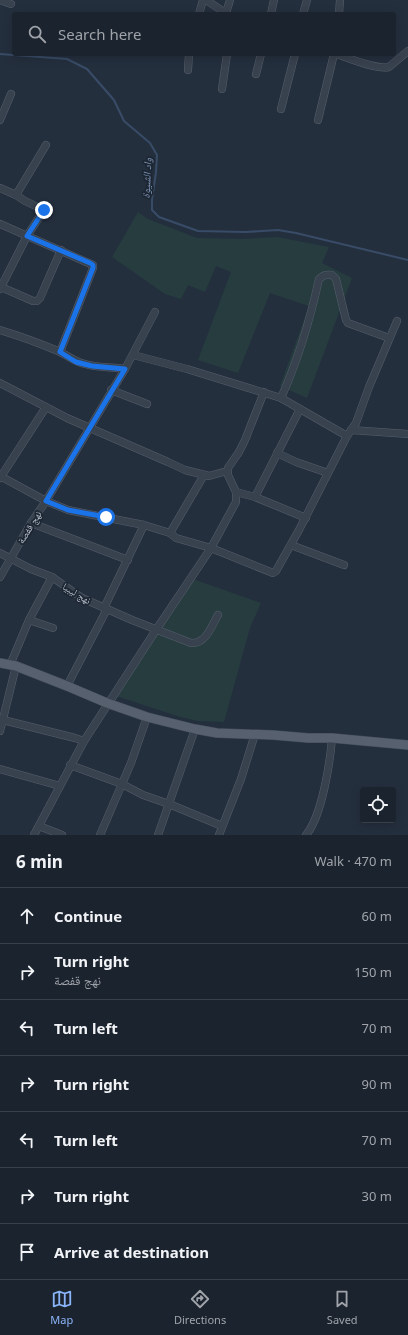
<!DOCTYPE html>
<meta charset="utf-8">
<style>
body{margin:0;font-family:"Noto Sans","Noto Naskh Arabic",sans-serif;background:#282f3a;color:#f1f3f6}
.controls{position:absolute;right:12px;bottom:12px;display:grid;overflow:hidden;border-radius:4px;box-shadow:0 2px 10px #0003}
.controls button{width:36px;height:36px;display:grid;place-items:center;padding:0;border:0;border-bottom:1px solid #39404a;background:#1b232e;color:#f1f3f6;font:20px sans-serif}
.stop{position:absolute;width:12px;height:12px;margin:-9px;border:3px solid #1a73e8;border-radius:50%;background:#fff}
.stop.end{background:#1a73e8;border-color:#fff;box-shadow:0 1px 4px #0008}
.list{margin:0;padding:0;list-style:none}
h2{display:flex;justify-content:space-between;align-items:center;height:52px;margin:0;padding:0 16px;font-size:17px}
h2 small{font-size:13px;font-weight:400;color:#a0a4aa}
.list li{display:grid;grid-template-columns:26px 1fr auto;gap:12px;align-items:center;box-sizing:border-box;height:56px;padding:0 16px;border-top:1px solid #39404a}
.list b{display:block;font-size:15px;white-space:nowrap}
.list p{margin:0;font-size:13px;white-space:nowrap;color:#a0a4aa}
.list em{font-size:13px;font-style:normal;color:#a0a4aa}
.icon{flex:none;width:22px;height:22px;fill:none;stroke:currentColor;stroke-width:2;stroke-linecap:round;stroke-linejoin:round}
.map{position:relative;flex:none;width:408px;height:835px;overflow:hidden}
.search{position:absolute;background:#1b232e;box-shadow:0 2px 10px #0003;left:12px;right:12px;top:12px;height:44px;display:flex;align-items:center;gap:10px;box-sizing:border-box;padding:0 14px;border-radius:4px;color:#a0a4aa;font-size:15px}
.sheet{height:444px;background:#1b232e}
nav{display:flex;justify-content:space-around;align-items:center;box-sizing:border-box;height:56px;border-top:1px solid #39404a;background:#1b232e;font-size:11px;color:#a0a4aa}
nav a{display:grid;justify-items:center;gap:2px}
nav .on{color:#8ab4f8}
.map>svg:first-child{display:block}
</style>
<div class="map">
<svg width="408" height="835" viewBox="0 0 408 835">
<rect width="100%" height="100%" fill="#242f3e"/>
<!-- green -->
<g fill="#263c3f">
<polygon points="138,212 148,219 197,238 243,239 277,237 329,247 322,263 352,278 307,398 280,386 309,306 270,293 238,373 198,360 231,272 216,266 205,292 188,285 181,299 165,294 112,257"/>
<polygon points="193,579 261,603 250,628 224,722 198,721 177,716 113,695"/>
</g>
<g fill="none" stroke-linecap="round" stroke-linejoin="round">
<!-- stream -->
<polyline stroke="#394c67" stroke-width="2" points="0,54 67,59 87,69 114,100 124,121 150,143 157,155 156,172 152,200 152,210 159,217 198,231 246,232 278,230 296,233 408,260"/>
<defs>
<g id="minor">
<polyline points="0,0 11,4"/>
<polyline points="206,0 227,14"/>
<polyline points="226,13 230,0"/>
<polyline points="199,14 203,0"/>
<polyline points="271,14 274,0"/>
<polyline points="303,14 307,0"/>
<polyline points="339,14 340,0"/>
<path d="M 336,54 C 349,58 376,70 389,67 L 408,51"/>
<polyline points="188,70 189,54"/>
<polyline points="256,74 261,54"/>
<polyline points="222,89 227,54"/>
<polyline points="281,109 295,54"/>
<polyline points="0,120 11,94"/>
<polyline points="318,120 334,54"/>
<polyline points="0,188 16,195 46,145"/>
<polyline points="0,224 93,265 93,268 60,352"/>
<polyline points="1,287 33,301 37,301 40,298 61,250"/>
<polyline points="0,289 27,236 44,210 25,201 16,195"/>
<path d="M 0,330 C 20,336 39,343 58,351 C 67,355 75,362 85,364 C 98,368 112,367 125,369"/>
<polyline points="133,355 187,369 281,398 347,436"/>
<polyline points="0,383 67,418 168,462 185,470 209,476 227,471"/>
<polyline points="111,390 147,404"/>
<path d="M 281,398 C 298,360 310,320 319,279 C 324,275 326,274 332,275 L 336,279 L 346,320 L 348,323 L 389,338"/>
<polyline points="351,430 408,434"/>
<polyline points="277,453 296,462 328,473"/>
<polyline points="0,476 46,501 68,510 144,525 170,533 176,538 211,548 273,573 276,571 299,530 347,436 356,423 369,387 397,321"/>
<polyline points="0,478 46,407"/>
<polyline points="236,492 255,497 306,518"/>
<polyline points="255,497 300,409"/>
<polyline points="31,523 128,560"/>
<polyline points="170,533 204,475"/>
<polyline points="291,545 344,565"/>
<path d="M 0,553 L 31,569 L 52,577 L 82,598 L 132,620 L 191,643 C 206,644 211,627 218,615"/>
<polyline points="0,577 31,523 46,501 125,369 155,312"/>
<polyline points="104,608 144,525"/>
<polyline points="29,620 53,628"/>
<polyline points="10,665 29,620 52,577"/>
<polyline points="67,686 107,609"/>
<polyline points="3,720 75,738 84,741"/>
<polyline points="0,731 16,666"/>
<polyline points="70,765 122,784 143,795 169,804 222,826"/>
<polyline points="0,769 60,786"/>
<polyline points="39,826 62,835"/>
<polyline points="34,835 84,741 156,630 211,548 236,502 236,492 228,475 228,468 239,452 245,440 264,392"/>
<polyline points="100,835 131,763 147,717"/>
<polyline points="158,835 195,729"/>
<polyline points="219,835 241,779 255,734"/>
<path d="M 306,835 C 322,816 330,763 332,738"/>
</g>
<polyline id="major" points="0,663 16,666 67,686 107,703 147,717 195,729 217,733 273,735 308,738 332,738 408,745"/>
</defs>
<!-- minor casing -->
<use href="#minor" stroke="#565f6c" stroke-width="8"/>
<!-- major casing -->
<use href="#major" stroke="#414a57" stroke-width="10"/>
<!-- minor -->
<use href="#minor" stroke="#38414e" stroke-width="7"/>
<!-- major -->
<use href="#major" stroke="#56606e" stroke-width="9"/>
</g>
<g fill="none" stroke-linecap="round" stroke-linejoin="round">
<!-- route -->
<polyline stroke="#1a73e8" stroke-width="5" points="44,210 27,236 90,263 93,265 93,268 60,352 76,362 92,366 125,369 46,501 68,510 106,517"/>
</g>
<g text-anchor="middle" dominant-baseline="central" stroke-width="3.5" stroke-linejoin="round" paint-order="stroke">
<!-- street labels -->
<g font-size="10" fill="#b4bcc9" stroke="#1d2633">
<text transform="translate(29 527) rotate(-58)">نهج قفصة</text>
<text transform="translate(77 593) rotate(31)">نهج ليبيا</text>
</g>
<!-- water labels -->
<g font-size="11" font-style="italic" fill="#7c92b1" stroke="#1d2633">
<text transform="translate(146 178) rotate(-87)">واد الشيوة</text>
</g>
</g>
</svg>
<div class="controls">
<button><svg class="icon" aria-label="locate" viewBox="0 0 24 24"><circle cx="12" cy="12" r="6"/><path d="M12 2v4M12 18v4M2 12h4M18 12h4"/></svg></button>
</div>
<div class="stop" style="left:106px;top:517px"></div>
<div class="stop end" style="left:44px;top:210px"></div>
<div class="search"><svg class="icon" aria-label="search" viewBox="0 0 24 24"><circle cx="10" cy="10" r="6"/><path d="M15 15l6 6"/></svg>Search here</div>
</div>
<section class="sheet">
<h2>6 min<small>Walk · 470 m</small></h2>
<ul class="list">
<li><svg class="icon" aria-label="ahead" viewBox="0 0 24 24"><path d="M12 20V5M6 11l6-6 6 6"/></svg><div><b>Continue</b></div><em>60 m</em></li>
<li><svg class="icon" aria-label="right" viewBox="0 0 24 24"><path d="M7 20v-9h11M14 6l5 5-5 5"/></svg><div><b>Turn right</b><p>نهج قفصة</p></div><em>150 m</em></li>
<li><svg class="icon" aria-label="left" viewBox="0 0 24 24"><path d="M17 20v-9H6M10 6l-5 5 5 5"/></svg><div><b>Turn left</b></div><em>70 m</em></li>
<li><svg class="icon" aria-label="right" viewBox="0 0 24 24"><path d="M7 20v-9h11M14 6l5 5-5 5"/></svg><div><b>Turn right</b></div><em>90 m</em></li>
<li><svg class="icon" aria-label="left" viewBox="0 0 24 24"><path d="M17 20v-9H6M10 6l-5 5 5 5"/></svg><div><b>Turn left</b></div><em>70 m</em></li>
<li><svg class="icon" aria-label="right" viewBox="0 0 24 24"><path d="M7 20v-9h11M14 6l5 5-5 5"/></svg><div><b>Turn right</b></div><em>30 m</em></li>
<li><svg class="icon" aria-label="arrive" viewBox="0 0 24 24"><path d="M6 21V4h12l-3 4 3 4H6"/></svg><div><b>Arrive at destination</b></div></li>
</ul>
</section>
<nav>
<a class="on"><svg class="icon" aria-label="map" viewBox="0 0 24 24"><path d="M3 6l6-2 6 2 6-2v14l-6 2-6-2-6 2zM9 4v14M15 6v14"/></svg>Map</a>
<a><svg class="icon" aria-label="directions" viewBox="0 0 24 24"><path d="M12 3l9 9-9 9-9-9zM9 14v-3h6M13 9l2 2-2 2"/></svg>Directions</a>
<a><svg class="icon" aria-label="saved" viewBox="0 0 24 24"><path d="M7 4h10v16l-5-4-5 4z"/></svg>Saved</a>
</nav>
